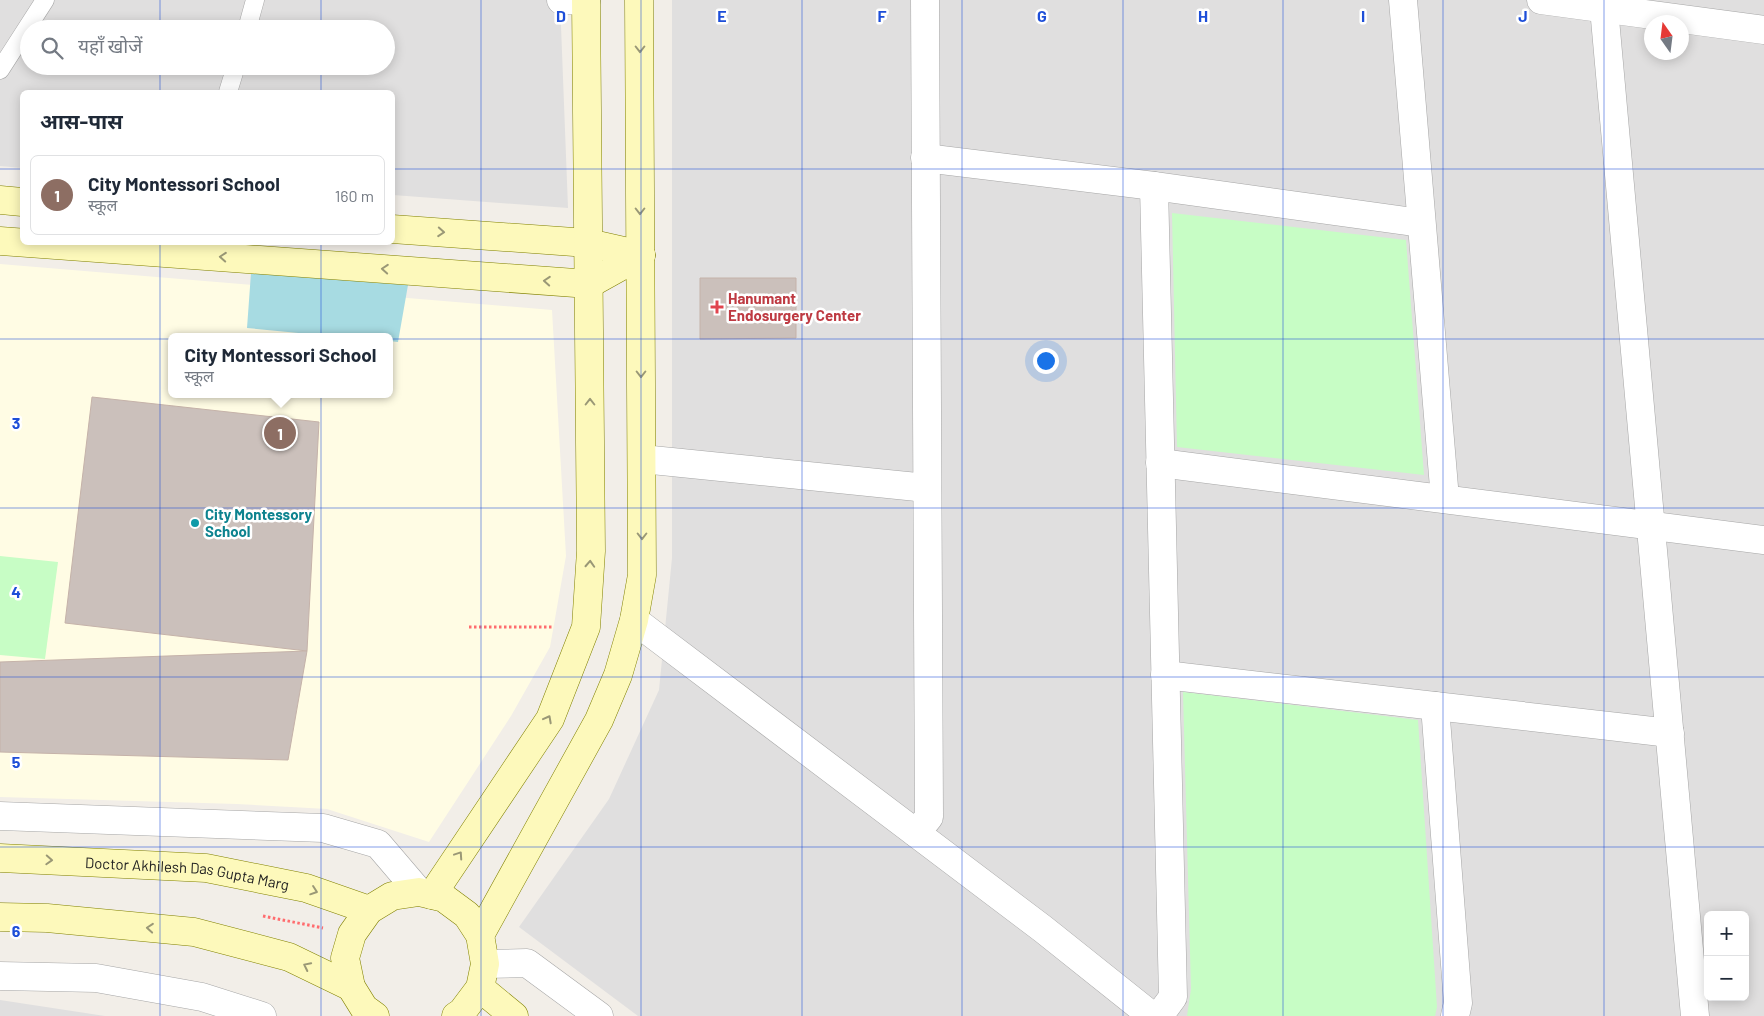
<!DOCTYPE html>
<html lang="hi">
<meta charset="utf-8">
<style>
body{margin:0;font-family:Barlow,"Noto Sans Devanagari",sans-serif;background:#f6f6f7;color:#1f2937}
.controls{position:absolute;right:15px;bottom:15px;display:grid;overflow:hidden;border-radius:8px;box-shadow:0 2px 12px #0003}
.controls button{width:45px;height:45px;display:grid;place-items:center;padding:0;border:0;border-bottom:1px solid #e0e1e3;background:#fff;color:#1f2937;font:25px sans-serif}
.compass{position:absolute;left:1644px;top:15px;width:45px;height:45px;border-radius:50%;background:#fff;box-shadow:0 2px 12px #0003;rotate:346deg}
.you{position:absolute;left:1045px;top:360px;width:18px;height:18px;margin:-12px;border:4px solid #fff;border-radius:50%;background:#1a73e8;box-shadow:0 0 0 8px #1a73e833}
.badge{display:grid;place-items:center;width:32px;height:32px;border-radius:50%;background:#d30018;color:#fff;font-size:16px;font-weight:700}
.pin{position:absolute;translate:-50% -50%;border:2px solid #fff;box-shadow:0 1px 5px #0006}
.popup{position:absolute;left:168px;top:333px;width:225px;height:65px;box-sizing:border-box;display:grid;place-content:center;border-radius:8px;background:#fff;filter:drop-shadow(0 1px 4px #0005);font-size:16px;white-space:nowrap;color:#747a83}
.popup b{font-size:19px;color:#1f2937}
.popup::after{content:'';position:absolute;left:50%;top:100%;margin-left:-10px;border:10px solid transparent;border-top-color:#fff}
.list{margin:0;padding:0;list-style:none}
h2{display:flex;justify-content:space-between;align-items:center;height:65px;margin:0;padding:0 20px;font-size:21px}
h2 small{font-size:16px;font-weight:400;color:#747a83}
.list li{display:grid;grid-template-columns:32px 1fr auto;gap:15px;align-items:center;box-sizing:border-box;height:80px;margin:0 10px 10px;padding:0 10px;border:1px solid #e0e1e3;border-radius:8px}
.list b{display:block;font-size:19px;white-space:nowrap}
.list p{margin:0;font-size:16px;white-space:nowrap;color:#747a83}
.list em{font-size:16px;font-style:normal;color:#747a83}
.icon{flex:none;width:28px;height:28px;fill:none;stroke:currentColor;stroke-width:2;stroke-linecap:round;stroke-linejoin:round}
.map{position:relative;flex:none;width:1764px;height:1016px;overflow:hidden}
.search{position:absolute;background:#fff;box-shadow:0 2px 12px #0003;left:20px;top:20px;width:375px;height:55px;display:flex;align-items:center;gap:12px;box-sizing:border-box;padding:0 18px;border-radius:28px;color:#747a83;font-size:19px}
.panel{position:absolute;background:#fff;box-shadow:0 2px 12px #0003;left:20px;top:90px;width:375px;height:155px;border-radius:8px}
.map>svg:first-child{display:block}
</style>
<div class="map">
<svg width="1764" height="1016" viewBox="0 0 1764 1016">
<rect width="100%" height="100%" fill="#f2eee8"/>
<!-- residential -->
<g fill="#e0dfdf" fill-rule="evenodd">
<path d="M 0,0 L 560,0 L 568,208 L 393,195 L 392,92 L 22,92 L 22,168 L 0,166 ZM 29,29 L 386,29 L 386,66 L 29,66 Z"/>
<path d="M 672,0 L 1764,0 L 1764,1016 L 638,1016 L 519,927 L 609,799 L 659,690 L 672,558 ZM 1652,22 L 1682,22 L 1682,52 L 1652,52 ZM 1708,915 L 1745,915 L 1745,997 L 1708,997 Z"/>
<polygon points="0,1000 105,1016 0,1016"/>
</g>
<!-- education -->
<path fill="#fffce4" fill-rule="evenodd" d="M 0,264 L 552,310 L 566,556 L 550,647 L 511,716 L 429,842 L 327,809 L 237,804 L 0,797 ZM 171,337 L 389,337 L 389,394 L 171,394 Z"/>
<!-- park -->
<g fill="#c7fdc5">
<polygon points="1172,213 1406,240 1424,475 1177,447"/>
<polygon points="0,556 58,562 45,659 0,655"/>
<polygon points="1183,692 1418,720 1437,1007 1435,1016 1187,1016 1191,989"/>
</g>
<!-- water -->
<polygon fill="#a7dbe2" points="251,273 408,285 398,342 389,341 389,337 340,337 247,328"/>
<!-- building -->
<g fill="#cbc0bb" stroke="#c5b2a9">
<polygon points="700,278 796,278 796,338 700,339"/>
<polygon points="92,397 319,422 307,651 65,623"/>
<polygon points="307,651 288,760 0,752 0,662"/>
</g>
<g fill="none" stroke-linecap="round" stroke-linejoin="round">
<defs>
<g id="lane">
<polyline points="247,29 255,0"/>
<polyline points="0,70 45,0"/>
<polyline points="228,92 236,66"/>
</g>
<g id="street">
<polyline points="561,0 586,1"/>
<polyline points="1403,0 1445,499"/>
<polyline points="1541,0 1764,30"/>
<polyline points="1604,8 1695,1016"/>
<polyline points="925,158 1154,186 1421,223"/>
<polyline points="1154,186 1173,997 1159,1016"/>
<polyline points="642,459 927,488"/>
<polyline points="1160,463 1764,540"/>
<polyline points="634,620 1043,929 1152,1016"/>
<polyline points="1165,675 1670,733"/>
<polyline points="1435,706 1458,1003 1455,1016"/>
<polyline points="0,816 323,828 378,844 419,892"/>
<polyline points="916,833 929,817 925,0"/>
<polyline points="485,964 527,963 599,1016"/>
<polyline points="0,976 96,978 202,997 262,1016"/>
</g>
<g id="secondary">
<polyline points="0,200 22,202"/>
<polyline points="392,229 588,243 641,255"/>
<polyline points="0,241 589,284 641,255"/>
<path id="s1" d="M 0,858 L 206,868 L 306,888 L 369,910"/>
<polyline points="432,895 550,719 586,627 591,551 586,0"/>
<polyline points="0,917 47,918 194,932 289,957 351,987"/>
<polyline points="480,935 599,720 618,675 634,620 642,575 639,0"/>
<polyline points="480,988 514,1016"/>
<polyline points="375,1016 364,1008 351,987 345,958 352,934 369,910 392,896 419,892 444,898 467,915 480,935 485,964 480,988 462,1012 456,1016"/>
</g>
</defs>
<!-- lane casing -->
<use href="#lane" stroke="#a6a6a6" stroke-width="19"/>
<!-- street casing -->
<use href="#street" stroke="#a6a6a6" stroke-width="29"/>
<!-- secondary casing -->
<use href="#secondary" stroke="#818100" stroke-width="29"/>
<!-- path -->
<g stroke="#ff6c6e" stroke-width="3" stroke-dasharray="2.5 2.5" stroke-linecap="butt">
<polyline points="469,627 553,627"/>
<polyline points="263,916 323,928"/>
</g>
<!-- lane -->
<use href="#lane" stroke="#fff" stroke-width="18"/>
<!-- street -->
<use href="#street" stroke="#fff" stroke-width="28"/>
<!-- secondary -->
<use href="#secondary" stroke="#fdf9bb" stroke-width="28"/>
</g>
<!-- one-way arrows -->
<defs><path id="oneway-chevron" d="M-2-3.5L2.5 0L-2 3.5" fill="none" stroke-width="1.6" stroke-linecap="round" stroke-linejoin="round" transform="scale(1.25)"/></defs>
<g stroke="#9a9876">
<use href="#oneway-chevron" transform="translate(640 49) rotate(90)"/>
<use href="#oneway-chevron" transform="translate(640 211) rotate(90)"/>
<use href="#oneway-chevron" transform="translate(441 232) rotate(4)"/>
<use href="#oneway-chevron" transform="translate(223 257) rotate(-176)"/>
<use href="#oneway-chevron" transform="translate(385 269) rotate(-176)"/>
<use href="#oneway-chevron" transform="translate(547 281) rotate(-176)"/>
<use href="#oneway-chevron" transform="translate(641 374) rotate(90)"/>
<use href="#oneway-chevron" transform="translate(590 402) rotate(-90)"/>
<use href="#oneway-chevron" transform="translate(642 536) rotate(90)"/>
<use href="#oneway-chevron" transform="translate(590 564) rotate(-87)"/>
<use href="#oneway-chevron" transform="translate(548 719) rotate(-62)"/>
<use href="#oneway-chevron" transform="translate(459 855) rotate(-56)"/>
<use href="#oneway-chevron" transform="translate(49 860) rotate(3)"/>
<use href="#oneway-chevron" transform="translate(314 891) rotate(19)"/>
<use href="#oneway-chevron" transform="translate(150 928) rotate(-175)"/>
<use href="#oneway-chevron" transform="translate(307 966) rotate(-154)"/>
</g>
<!-- grid -->
<path fill="none" stroke="#1d4ed8" stroke-width="1" stroke-opacity="0.55" d="M 160,0 L 160,29M 321,0 L 321,29M 481,0 L 481,1016M 641,0 L 641,1016M 802,0 L 802,1016M 962,0 L 962,1016M 1123,0 L 1123,1016M 1283,0 L 1283,1016M 1443,0 L 1443,1016M 1604,0 L 1604,1016M 160,66 L 160,92M 321,66 L 321,92M 0,169 L 22,169M 392,169 L 1764,169M 160,242 L 160,1016M 321,242 L 321,1016M 0,339 L 1764,339M 0,508 L 1764,508M 0,677 L 1764,677M 0,847 L 1764,847"/>
<!-- markers -->
<path fill="#e0444e" stroke="#fff" stroke-width="2" d="M714.5 299.5h5v5h5v5h-5v5h-5v-5h-5v-5h5z"/>
<circle fill="#0f9aa8" stroke="#fff" stroke-width="2" cx="195" cy="523" r="5"/>
<g text-anchor="middle" dominant-baseline="central" stroke-width="5" stroke-linejoin="round" paint-order="stroke">
<!-- health labels -->
<g font-size="15" font-weight="bold" fill="#be3a42" stroke="#fff" text-anchor="start">
<text x="728" y="298">Hanumant<tspan x="728" dy="17">Endosurgery Center</tspan></text>
</g>
<!-- culture labels -->
<g font-size="15" font-weight="bold" fill="#0d838f" stroke="#fff" text-anchor="start">
<text x="205" y="514">City Montessory<tspan x="205" dy="17">School</tspan></text>
</g>
<!-- street labels -->
<g font-size="15" fill="#222" stroke="#fff">
<text stroke="none"><textPath href="#s1" startOffset="188">Doctor Akhilesh Das Gupta Marg</textPath></text>
</g>
</g>
<g font-size="16" text-anchor="middle" font-weight="bold" fill="#1d4ed8" stroke="#fff" stroke-width="5" stroke-linejoin="round" paint-order="stroke">
<text x="561" y="22">D</text>
<text x="722" y="22">E</text>
<text x="882" y="22">F</text>
<text x="1042" y="22">G</text>
<text x="1203" y="22">H</text>
<text x="1363" y="22">I</text>
<text x="1523" y="22">J</text>
<text x="16" y="429">3</text>
<text x="16" y="598">4</text>
<text x="16" y="768">5</text>
<text x="16" y="937">6</text>
</g>
</svg>
<div class="controls">
<button>+</button>
<button>−</button>
</div>
<svg class="compass" viewBox="-18 -18 36 36"><path d="M0-13l5 13h-10z" fill="#e53935"/><path d="M0 13l5-13h-10z" fill="#747a83"/></svg>
<div class="you"></div>
<div class="pin badge" style="left:280px;top:433px;background:#8d6e63">1</div>
<div class="popup"><b>City Montessori School</b>स्कूल</div>
<div class="search"><svg class="icon" aria-label="search" viewBox="0 0 24 24"><circle cx="10" cy="10" r="6"/><path d="M15 15l6 6"/></svg>यहाँ खोजें</div>
<section class="panel">
<h2>आस-पास<small></small></h2>
<ul class="list">
<li><span class="badge" style="background:#8d6e63">1</span><div><b>City Montessori School</b><p>स्कूल</p></div><em>160 m</em></li>
</ul>
</section>
</div>
